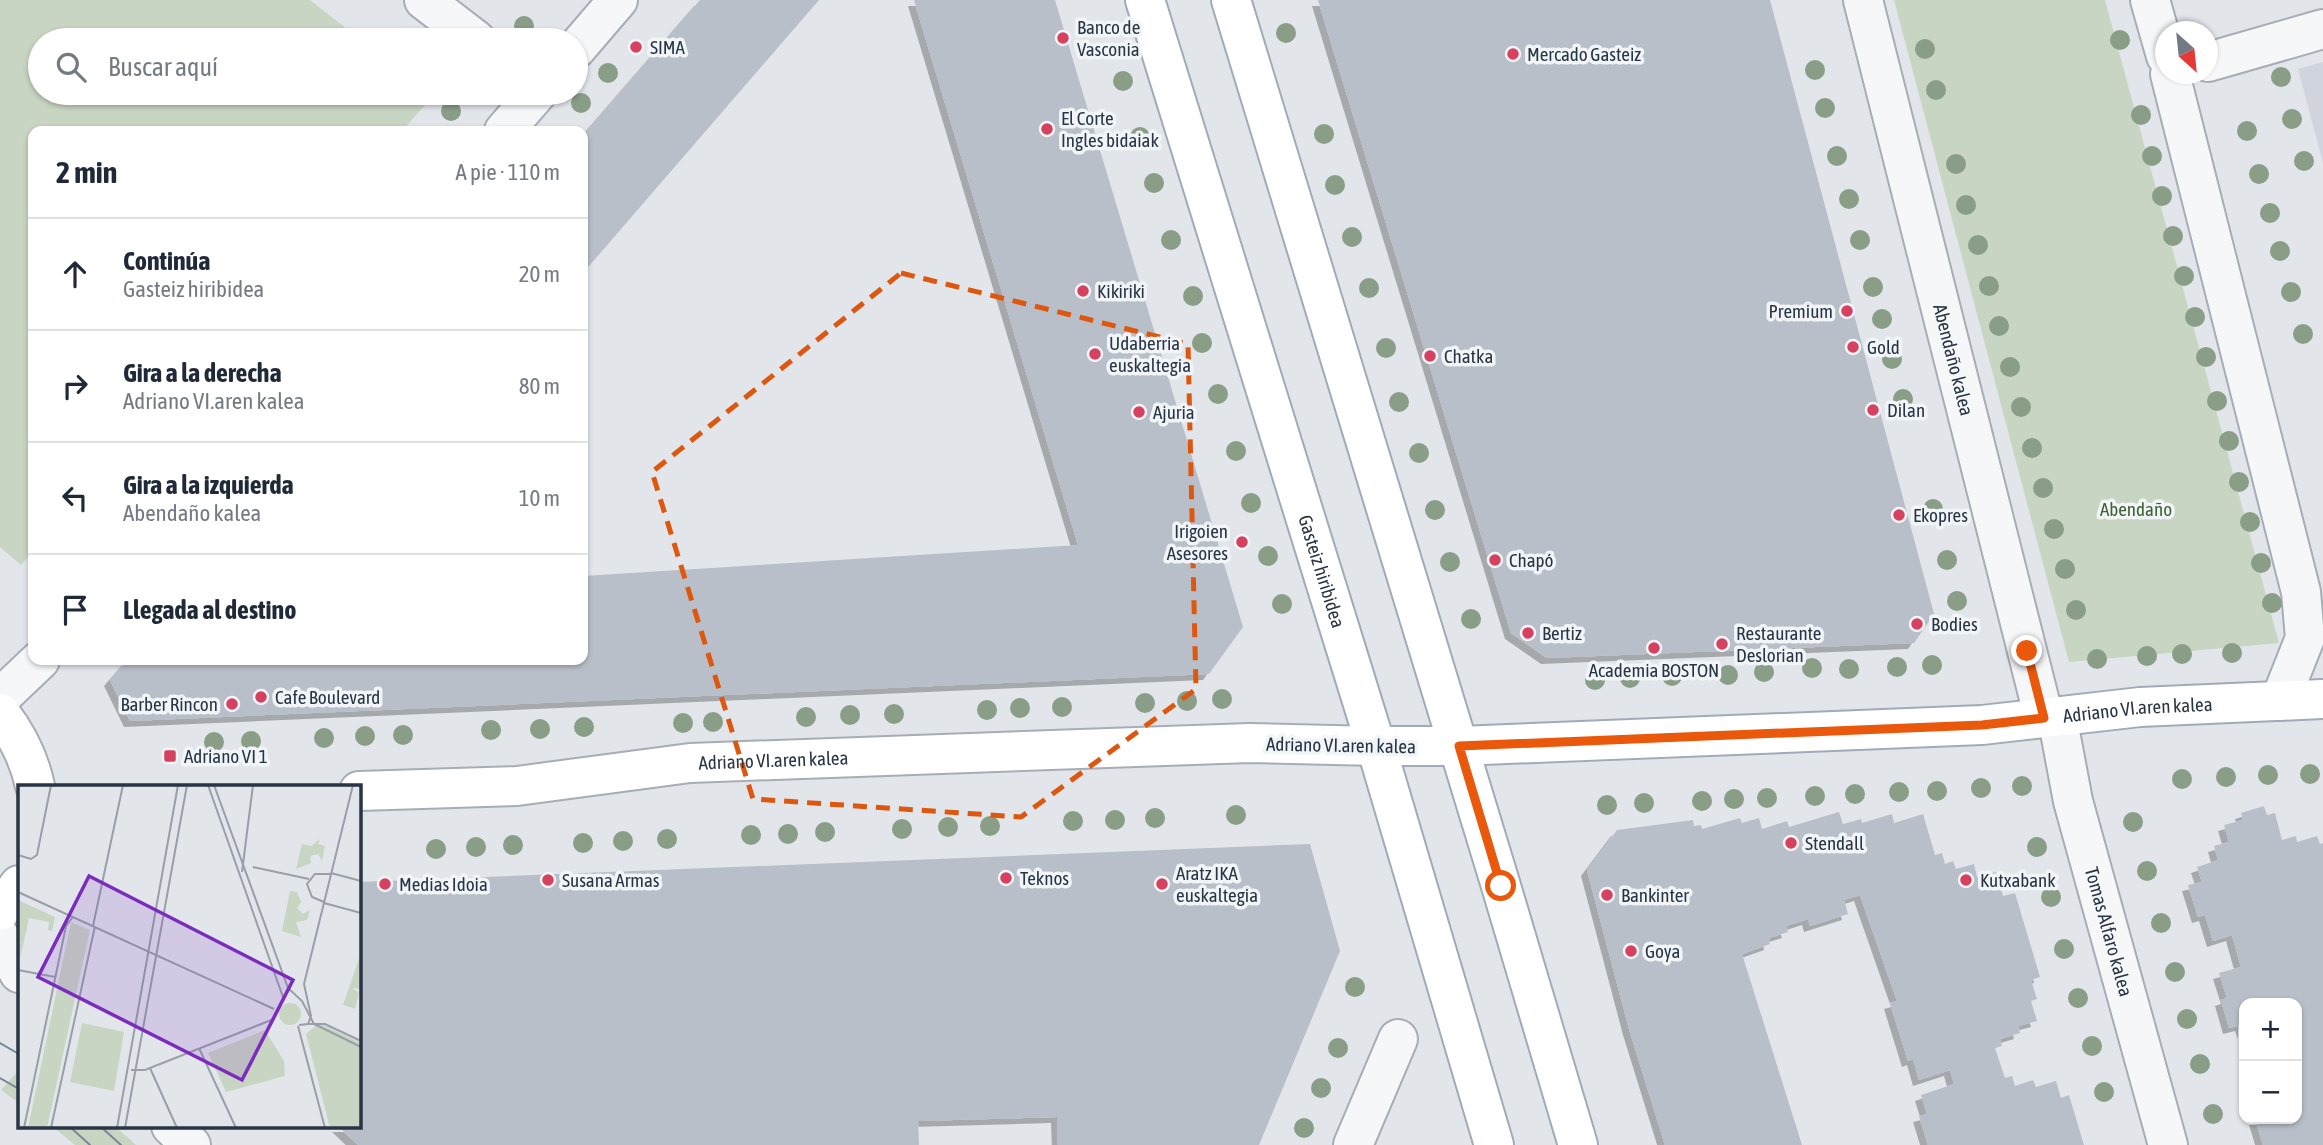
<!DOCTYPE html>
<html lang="es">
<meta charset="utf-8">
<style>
body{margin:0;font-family:"Asap Condensed",sans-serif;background:#f6f6f7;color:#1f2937}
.controls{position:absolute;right:21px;bottom:21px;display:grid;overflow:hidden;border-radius:14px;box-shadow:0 2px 5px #0004}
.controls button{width:63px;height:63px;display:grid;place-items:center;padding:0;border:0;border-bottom:2px solid #e0e1e3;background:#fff;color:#1f2937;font:35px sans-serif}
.compass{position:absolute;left:2155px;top:21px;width:63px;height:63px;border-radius:50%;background:#fff;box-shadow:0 2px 5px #0004;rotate:153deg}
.stop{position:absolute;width:21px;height:21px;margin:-16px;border:5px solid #ea580c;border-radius:50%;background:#fff}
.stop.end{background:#ea580c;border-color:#fff;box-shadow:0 2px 7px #0008}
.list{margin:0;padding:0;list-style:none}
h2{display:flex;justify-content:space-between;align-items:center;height:91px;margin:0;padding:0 28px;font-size:30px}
h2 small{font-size:23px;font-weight:400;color:#747a83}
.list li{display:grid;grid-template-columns:46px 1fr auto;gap:21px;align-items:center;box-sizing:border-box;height:112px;padding:0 28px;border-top:2px solid #e0e1e3}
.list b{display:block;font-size:26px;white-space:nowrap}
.list p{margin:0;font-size:23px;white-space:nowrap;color:#747a83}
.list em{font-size:23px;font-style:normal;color:#747a83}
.icon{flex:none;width:38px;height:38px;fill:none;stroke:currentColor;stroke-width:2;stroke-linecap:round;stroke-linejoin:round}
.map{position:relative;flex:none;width:2323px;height:1145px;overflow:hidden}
.search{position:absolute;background:#fff;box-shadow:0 2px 5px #0004;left:28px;top:28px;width:560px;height:77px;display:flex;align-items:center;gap:18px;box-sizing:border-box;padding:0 24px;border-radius:38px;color:#747a83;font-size:26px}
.panel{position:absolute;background:#fff;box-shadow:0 2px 5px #0004;left:28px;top:126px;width:560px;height:539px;border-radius:14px}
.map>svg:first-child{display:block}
</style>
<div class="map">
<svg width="2323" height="1145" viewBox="0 0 2323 1145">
<defs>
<filter id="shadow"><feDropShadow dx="-6" dy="6" stdDeviation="0" flood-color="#0004"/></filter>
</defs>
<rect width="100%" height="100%" fill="#e2e6eb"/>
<!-- built -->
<polygon fill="#d0d5dd" points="2323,62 2323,163 2298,69"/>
<!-- green -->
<g fill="#c8d5c3">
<polygon points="0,0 310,0 361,40 40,40 40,93 428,93 432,97 402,131 33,131 33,551 21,565 0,547"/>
<polygon points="1894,0 2105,0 2279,643 2069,662"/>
<polygon points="19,1070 19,1103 1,1090"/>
<polygon points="52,1126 115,1126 136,1145 75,1145"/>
</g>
<!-- building -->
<g fill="#b9bfc9" filter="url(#shadow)">
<polygon points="700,0 819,0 583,273 583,135"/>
<polygon points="914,0 1055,0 1243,627 1209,674 130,721 110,680 127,660 583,660 583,576 1078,545"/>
<polygon points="1318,0 1770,0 1934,614 1914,643 1547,658 1511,633"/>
<polygon points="2264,806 2267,815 2275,813 2282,840 2296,836 2297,842 2317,836 2320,844 2323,843 2323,1145 2263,1145 2255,1119 2297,1119 2297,1003 2244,1003 2244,1033 2241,1025 2229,1028 2221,1000 2227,998 2219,973 2241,967 2232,935 2213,941 2205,915 2198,917 2188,885 2202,882 2197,867 2218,860 2214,846 2229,842 2224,825 2243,820 2241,813"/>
<polygon points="1839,812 1843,824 1861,819 1862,823 1892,814 1894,823 1923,814 1935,855 1942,853 1945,864 1953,861 1956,869 1974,864 1977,877 1996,872 2003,896 2015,893 2040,977 2031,980 2037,999 2031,1001 2037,1021 2018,1026 2020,1033 2000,1039 2002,1046 1995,1048 2005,1078 2012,1076 2015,1086 2033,1080 2036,1087 2056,1081 2061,1098 2069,1095 2084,1145 1928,1145 1919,1116 1927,1114 1921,1095 1954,1084 1950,1070 1919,1080 1913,1059 1908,1061 1890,1003 1897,1001 1860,895 1844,900 1848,914 1810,926 1808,919 1786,926 1788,932 1769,938 1770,944 1742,954 1802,1145 1665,1145 1629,1029 1587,870 1617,830 1693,820 1694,826 1701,825 1702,829 1740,818 1742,823 1759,818 1762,829 1787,821 1789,827"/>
<polygon points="1310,844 1340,951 1259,1145 1058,1145 1057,1117 918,1121 919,1145 358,1145 338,1126 359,1126 359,882"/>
</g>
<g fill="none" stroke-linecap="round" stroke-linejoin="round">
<defs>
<g id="street">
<polyline points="424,0 476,40"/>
<path id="s1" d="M 1863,0 L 2044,718"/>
<polyline points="2150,0 2166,56"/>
<polyline points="576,49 618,0"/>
<polyline points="2208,62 2323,29"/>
<polyline points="2170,74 2301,592 2305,638 2280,701"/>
<polyline points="504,131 537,93"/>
<polyline points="0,698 40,660"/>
<path id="s2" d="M 2057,716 L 2073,801 L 2168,1145"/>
<polyline points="0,937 19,973"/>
<polyline points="171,1126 191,1145"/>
<polyline points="1353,1145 1398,1039"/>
</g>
<g id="secondary">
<path d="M 0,713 C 18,736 29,758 35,786"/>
<path id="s3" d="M 359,791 L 517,786 L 690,763 L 1250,743 L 1376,746"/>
<polyline points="0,911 19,885"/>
</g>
<g id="primary">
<path id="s4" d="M 1145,0 L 1376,746 L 1494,1145"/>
<polyline points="1231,0 1501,886 1578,1145"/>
<path id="s5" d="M 1376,746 L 1459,746 L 1982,725 L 2140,707 L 2323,699"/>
</g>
</defs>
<!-- street casing -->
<use href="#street" stroke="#a7adb6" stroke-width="42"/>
<!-- secondary casing -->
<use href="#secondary" stroke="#a7adb6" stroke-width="42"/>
<!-- primary casing -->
<use href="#primary" stroke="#a0abb8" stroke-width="42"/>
<!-- street -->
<use href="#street" stroke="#f5f7f9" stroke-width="38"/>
<!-- secondary -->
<use href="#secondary" stroke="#fff" stroke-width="38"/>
<!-- primary -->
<use href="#primary" stroke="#fff" stroke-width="38"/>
<!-- tram -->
<g stroke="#7a8696" stroke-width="2">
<polyline points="0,1043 19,1054"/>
<polyline points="0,1078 19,1089"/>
<polyline points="69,1126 90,1145"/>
<polyline points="100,1126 121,1145"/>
</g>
</g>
<!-- trees -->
<g fill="#899d87">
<circle cx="524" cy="26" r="10"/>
<circle cx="1286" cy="33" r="10"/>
<circle cx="2120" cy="40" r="10"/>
<circle cx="1925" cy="49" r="10"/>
<circle cx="1815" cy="70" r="10"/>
<circle cx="608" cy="73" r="10"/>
<circle cx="2281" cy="77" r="10"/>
<circle cx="1123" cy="81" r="10"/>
<circle cx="1936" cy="90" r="10"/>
<circle cx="581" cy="103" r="10"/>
<circle cx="1825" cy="108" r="10"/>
<circle cx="451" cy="111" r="10"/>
<circle cx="2141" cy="115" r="10"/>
<circle cx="2292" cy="119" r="10"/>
<circle cx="2247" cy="131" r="10"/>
<circle cx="1324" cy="134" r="10"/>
<circle cx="1140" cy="137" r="10"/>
<circle cx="1837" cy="156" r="10"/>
<circle cx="2152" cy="156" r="10"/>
<circle cx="2304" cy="161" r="10"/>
<circle cx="1956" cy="164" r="10"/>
<circle cx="2259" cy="174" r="10"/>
<circle cx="1154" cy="183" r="10"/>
<circle cx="1335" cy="185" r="10"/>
<circle cx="2162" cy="196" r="10"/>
<circle cx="1849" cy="199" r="10"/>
<circle cx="1966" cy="205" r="10"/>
<circle cx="2270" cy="213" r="10"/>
<circle cx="2173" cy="236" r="10"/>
<circle cx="1352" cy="237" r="10"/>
<circle cx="1171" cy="240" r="10"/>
<circle cx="1860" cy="240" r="10"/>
<circle cx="1978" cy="245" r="10"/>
<circle cx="2280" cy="251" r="10"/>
<circle cx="2184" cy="276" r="10"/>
<circle cx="1989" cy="286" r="10"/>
<circle cx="1873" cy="287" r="10"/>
<circle cx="1369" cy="288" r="10"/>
<circle cx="2291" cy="292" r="10"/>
<circle cx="1193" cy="296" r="10"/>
<circle cx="2195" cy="317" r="10"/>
<circle cx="1882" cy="319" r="10"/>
<circle cx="1999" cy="326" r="10"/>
<circle cx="2303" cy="334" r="10"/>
<circle cx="1202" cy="343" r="10"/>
<circle cx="1386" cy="348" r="10"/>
<circle cx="2206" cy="357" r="10"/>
<circle cx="1892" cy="359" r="10"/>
<circle cx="2010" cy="367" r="10"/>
<circle cx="1218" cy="394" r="10"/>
<circle cx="1903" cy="399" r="10"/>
<circle cx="2217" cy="401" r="10"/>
<circle cx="1399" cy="402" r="10"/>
<circle cx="2021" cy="407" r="10"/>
<circle cx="2229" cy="441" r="10"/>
<circle cx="2032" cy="448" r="10"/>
<circle cx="1236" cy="451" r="10"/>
<circle cx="1419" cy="453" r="10"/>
<circle cx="2239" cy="482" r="10"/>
<circle cx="2043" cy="488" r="10"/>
<circle cx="1251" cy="503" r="10"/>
<circle cx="1933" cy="509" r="10"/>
<circle cx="1435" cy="510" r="10"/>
<circle cx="2250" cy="522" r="10"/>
<circle cx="2054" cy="529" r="10"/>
<circle cx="1268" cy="556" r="10"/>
<circle cx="1947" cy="560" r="10"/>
<circle cx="1450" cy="562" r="10"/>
<circle cx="2261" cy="563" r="10"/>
<circle cx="2065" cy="569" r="10"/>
<circle cx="1957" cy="601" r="10"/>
<circle cx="2272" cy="603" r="10"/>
<circle cx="1282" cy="604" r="10"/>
<circle cx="2076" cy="610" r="10"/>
<circle cx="1471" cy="619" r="10"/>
<circle cx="2232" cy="653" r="10"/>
<circle cx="2182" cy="654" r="10"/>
<circle cx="2147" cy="656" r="10"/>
<circle cx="2097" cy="659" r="10"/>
<circle cx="1932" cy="665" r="10"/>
<circle cx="1897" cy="667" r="10"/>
<circle cx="1812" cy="668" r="10"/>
<circle cx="1849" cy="669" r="10"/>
<circle cx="1764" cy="672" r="10"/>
<circle cx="1728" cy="675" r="10"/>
<circle cx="1672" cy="676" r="10"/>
<circle cx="1630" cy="678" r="10"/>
<circle cx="1595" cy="680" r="10"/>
<circle cx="1222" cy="699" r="10"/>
<circle cx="1187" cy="701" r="10"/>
<circle cx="1145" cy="703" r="10"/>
<circle cx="1062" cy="707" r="10"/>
<circle cx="1020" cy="708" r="10"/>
<circle cx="987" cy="710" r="10"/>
<circle cx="894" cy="714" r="10"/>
<circle cx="850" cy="715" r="10"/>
<circle cx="806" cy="717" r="10"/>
<circle cx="713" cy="722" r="10"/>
<circle cx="683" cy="723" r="10"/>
<circle cx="584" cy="727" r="10"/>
<circle cx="540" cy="729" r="10"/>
<circle cx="491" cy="730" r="10"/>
<circle cx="403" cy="735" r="10"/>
<circle cx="365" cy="736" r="10"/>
<circle cx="324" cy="738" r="10"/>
<circle cx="251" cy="741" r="10"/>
<circle cx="214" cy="742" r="10"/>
<circle cx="2310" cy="774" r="10"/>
<circle cx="2268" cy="775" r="10"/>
<circle cx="2226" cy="777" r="10"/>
<circle cx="2182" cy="779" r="10"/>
<circle cx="2022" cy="786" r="10"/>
<circle cx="1981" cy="788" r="10"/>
<circle cx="1937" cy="791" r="10"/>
<circle cx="1899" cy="792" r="10"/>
<circle cx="1855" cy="794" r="10"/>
<circle cx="1815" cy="796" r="10"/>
<circle cx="1767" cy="798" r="10"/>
<circle cx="1734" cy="799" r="10"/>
<circle cx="1702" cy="801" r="10"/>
<circle cx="1644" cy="803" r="10"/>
<circle cx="1607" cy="805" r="10"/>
<circle cx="1236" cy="815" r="10"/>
<circle cx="1155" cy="818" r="10"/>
<circle cx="1115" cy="820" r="10"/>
<circle cx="1073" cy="821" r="10"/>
<circle cx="2133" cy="822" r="10"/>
<circle cx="990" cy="826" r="10"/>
<circle cx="948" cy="827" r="10"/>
<circle cx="902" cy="829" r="10"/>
<circle cx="825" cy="832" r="10"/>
<circle cx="788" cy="834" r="10"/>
<circle cx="751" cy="835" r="10"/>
<circle cx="667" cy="839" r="10"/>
<circle cx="623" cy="841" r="10"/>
<circle cx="583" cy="843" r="10"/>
<circle cx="513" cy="845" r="10"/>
<circle cx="476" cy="847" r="10"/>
<circle cx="2037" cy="847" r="10"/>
<circle cx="436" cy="849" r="10"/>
<circle cx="2147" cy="871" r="10"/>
<circle cx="2051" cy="897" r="10"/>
<circle cx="2161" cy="923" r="10"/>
<circle cx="2064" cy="949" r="10"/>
<circle cx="2175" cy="972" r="10"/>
<circle cx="1355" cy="987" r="10"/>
<circle cx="2078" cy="998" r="10"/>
<circle cx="2187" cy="1019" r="10"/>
<circle cx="2092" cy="1046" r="10"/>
<circle cx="1338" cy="1048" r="10"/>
<circle cx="2200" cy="1064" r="10"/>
<circle cx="1321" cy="1088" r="10"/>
<circle cx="2104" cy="1092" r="10"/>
<circle cx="2213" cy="1114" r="10"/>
<circle cx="1304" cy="1128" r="10"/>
</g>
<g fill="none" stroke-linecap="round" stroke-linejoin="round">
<!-- route -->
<polyline stroke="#ea580c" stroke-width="9" points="1501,886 1459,746 1982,725 2044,718 2027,651"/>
</g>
<!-- marked area -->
<path fill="none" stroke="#de570f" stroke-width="5" stroke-dasharray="14 9" stroke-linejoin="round" d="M 901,273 L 1188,344 L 1196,689 L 1021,817 L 753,799 L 652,472 Z"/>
<!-- markers -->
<g fill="#d6415f" stroke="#f2f5f8" stroke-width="2.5">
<circle cx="1063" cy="38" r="7"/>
<circle cx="636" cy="47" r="7"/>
<circle cx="1513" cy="54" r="7"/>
<circle cx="1047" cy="129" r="7"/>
<circle cx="1083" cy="291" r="7"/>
<circle cx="1847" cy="311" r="7"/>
<circle cx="1853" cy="347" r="7"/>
<circle cx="1095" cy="354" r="7"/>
<circle cx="1430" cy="356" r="7"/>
<circle cx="1873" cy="410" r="7"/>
<circle cx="1139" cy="412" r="7"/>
<circle cx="1899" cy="515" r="7"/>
<circle cx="1242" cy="542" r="7"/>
<circle cx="1495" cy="560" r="7"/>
<circle cx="1917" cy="624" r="7"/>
<circle cx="1528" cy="633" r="7"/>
<circle cx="1722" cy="644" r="7"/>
<circle cx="1654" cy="648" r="7"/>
<circle cx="261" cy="697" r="7"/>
<circle cx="232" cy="704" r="7"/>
<rect x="163" y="749" width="14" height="14" rx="3.5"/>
<circle cx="1791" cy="843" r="7"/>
<circle cx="1006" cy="878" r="7"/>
<circle cx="548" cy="880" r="7"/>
<circle cx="1966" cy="880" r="7"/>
<circle cx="385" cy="884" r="7"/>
<circle cx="1162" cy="884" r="7"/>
<circle cx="1607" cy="895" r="7"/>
<circle cx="1631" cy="951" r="7"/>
</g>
<g text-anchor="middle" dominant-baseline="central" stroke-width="7" stroke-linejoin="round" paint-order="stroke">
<!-- poi labels -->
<g font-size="19" fill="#293444" stroke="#f2f5f8" text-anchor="start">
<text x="1077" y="27">Banco de<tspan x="1077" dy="22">Vasconia</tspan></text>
<text x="650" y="47">SIMA</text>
<text x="1527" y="54">Mercado Gasteiz</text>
<text x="1061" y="118">El Corte<tspan x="1061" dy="22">Ingles bidaiak</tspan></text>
<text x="1097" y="291">Kikiriki</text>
<text x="1833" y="311" text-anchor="end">Premium</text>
<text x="1109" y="343">Udaberria<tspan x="1109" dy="22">euskaltegia</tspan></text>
<text x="1867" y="347">Gold</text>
<text x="1444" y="356">Chatka</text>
<text x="1887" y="410">Dilan</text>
<text x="1153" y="412">Ajuria</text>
<text x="1913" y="515">Ekopres</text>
<text x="1228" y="531" text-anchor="end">Irigoien<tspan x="1228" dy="22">Asesores</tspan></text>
<text x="1509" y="560">Chapó</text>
<text x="1931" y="624">Bodies</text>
<text x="1542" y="633">Bertiz</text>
<text x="1736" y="633">Restaurante<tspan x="1736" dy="22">Deslorian</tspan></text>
<text x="1654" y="670" text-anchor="middle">Academia BOSTON</text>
<text x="275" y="697">Cafe Boulevard</text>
<text x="218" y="704" text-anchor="end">Barber Rincon</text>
<text x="184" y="756">Adriano VI 1</text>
<text x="1805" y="843">Stendall</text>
<text x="1176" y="873">Aratz IKA<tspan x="1176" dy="22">euskaltegia</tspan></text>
<text x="1020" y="878">Teknos</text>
<text x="562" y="880">Susana Armas</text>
<text x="1980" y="880">Kutxabank</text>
<text x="399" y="884">Medias Idoia</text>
<text x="1621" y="895">Bankinter</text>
<text x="1645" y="951">Goya</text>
</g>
<!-- street labels -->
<g font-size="19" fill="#293444" stroke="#f2f5f8">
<text stroke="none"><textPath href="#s1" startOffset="371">Abendaño kalea</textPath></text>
<text stroke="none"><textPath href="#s4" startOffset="598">Gasteiz hiribidea</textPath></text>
<text stroke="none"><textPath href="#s5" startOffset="763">Adriano VI.aren kalea</textPath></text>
<text transform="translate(1341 745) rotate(1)">Adriano VI.aren kalea</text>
<text stroke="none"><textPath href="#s3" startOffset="416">Adriano VI.aren kalea</textPath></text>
<text stroke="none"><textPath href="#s2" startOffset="222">Tomas Alfaro kalea</textPath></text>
</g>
<!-- park labels -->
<g font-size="19" fill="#406135" stroke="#f2f5f8">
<text x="2136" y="509">Abendaño</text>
</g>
</g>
<!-- overview -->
<g transform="translate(18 785)">
<rect width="343" height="343" fill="#e2e6eb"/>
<path d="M 302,54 L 300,59 L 307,61 L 304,76 L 300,69 L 292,71 L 293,78 L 278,84 L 284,59 L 293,61 ZM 272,106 L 279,107 L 283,117 L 279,123 L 285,129 L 292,125 L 289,135 L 278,137 L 283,152 L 264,146 ZM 0,115 L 37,132 L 34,146 L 30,145 L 31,137 L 11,133 L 2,174 ZM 53,137 L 72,145 L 29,343 L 10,343 ZM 343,168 L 343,204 L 334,203 L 341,208 L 337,224 L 325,220 ZM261 229a11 11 0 1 1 22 0a11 11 0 1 1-22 0ZM 64,238 L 106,247 L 96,306 L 52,297 ZM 301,238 L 343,258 L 343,343 L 312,343 L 288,249 ZM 247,245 L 266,276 L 267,291 L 208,307 L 190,268 Z" fill="#c8d5c3"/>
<path fill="none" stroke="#989fa8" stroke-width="2" d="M 190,0 L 266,215M 196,0 L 270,203 L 284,216 L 296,239 L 343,262M 0,70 L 13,74 L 19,70 L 33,0M 235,82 L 291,94M 224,87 L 235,0M 313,88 L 343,96M 0,107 L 256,224M 306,117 L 294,112 L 289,99 L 297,89 L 313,89M 306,118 L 343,128M 75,141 L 105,0M 0,185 L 37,192M 290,239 L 307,239 L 343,256M 281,240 L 290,239 L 293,231 L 286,199 L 335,0M 280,241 L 307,343M 181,263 L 218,343M 132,283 L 159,343M 113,285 L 127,285 L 256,234M 6,343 L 48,141 L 55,132M 33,343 L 77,141M 99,343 L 160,0M 107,343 L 169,0"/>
<path fill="#7b2cbf" fill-opacity="0.15" stroke="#7b2cbf" stroke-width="3.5" d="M 71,91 L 275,195 L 224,295 L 20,192 Z"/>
<rect width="343" height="343" fill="none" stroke="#293444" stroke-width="3.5"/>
</g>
</svg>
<div class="controls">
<button>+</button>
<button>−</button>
</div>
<svg class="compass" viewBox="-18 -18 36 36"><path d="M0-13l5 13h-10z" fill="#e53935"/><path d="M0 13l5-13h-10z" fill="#747a83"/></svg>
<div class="stop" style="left:1501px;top:886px"></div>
<div class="stop end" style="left:2027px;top:651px"></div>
<div class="search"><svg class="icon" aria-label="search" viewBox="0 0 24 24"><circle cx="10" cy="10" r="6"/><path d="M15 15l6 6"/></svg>Buscar aquí</div>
<section class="panel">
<h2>2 min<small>A pie · 110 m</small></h2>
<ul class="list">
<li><svg class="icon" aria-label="ahead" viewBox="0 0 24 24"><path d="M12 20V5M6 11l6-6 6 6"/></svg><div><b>Continúa</b><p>Gasteiz hiribidea</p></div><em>20 m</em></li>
<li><svg class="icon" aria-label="right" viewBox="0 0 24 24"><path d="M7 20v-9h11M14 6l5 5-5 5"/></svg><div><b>Gira a la derecha</b><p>Adriano VI.aren kalea</p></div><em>80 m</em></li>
<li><svg class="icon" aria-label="left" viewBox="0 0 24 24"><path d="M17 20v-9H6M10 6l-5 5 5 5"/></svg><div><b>Gira a la izquierda</b><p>Abendaño kalea</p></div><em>10 m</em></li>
<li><svg class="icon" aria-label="arrive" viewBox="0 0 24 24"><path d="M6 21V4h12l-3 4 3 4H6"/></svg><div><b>Llegada al destino</b></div></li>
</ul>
</section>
</div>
